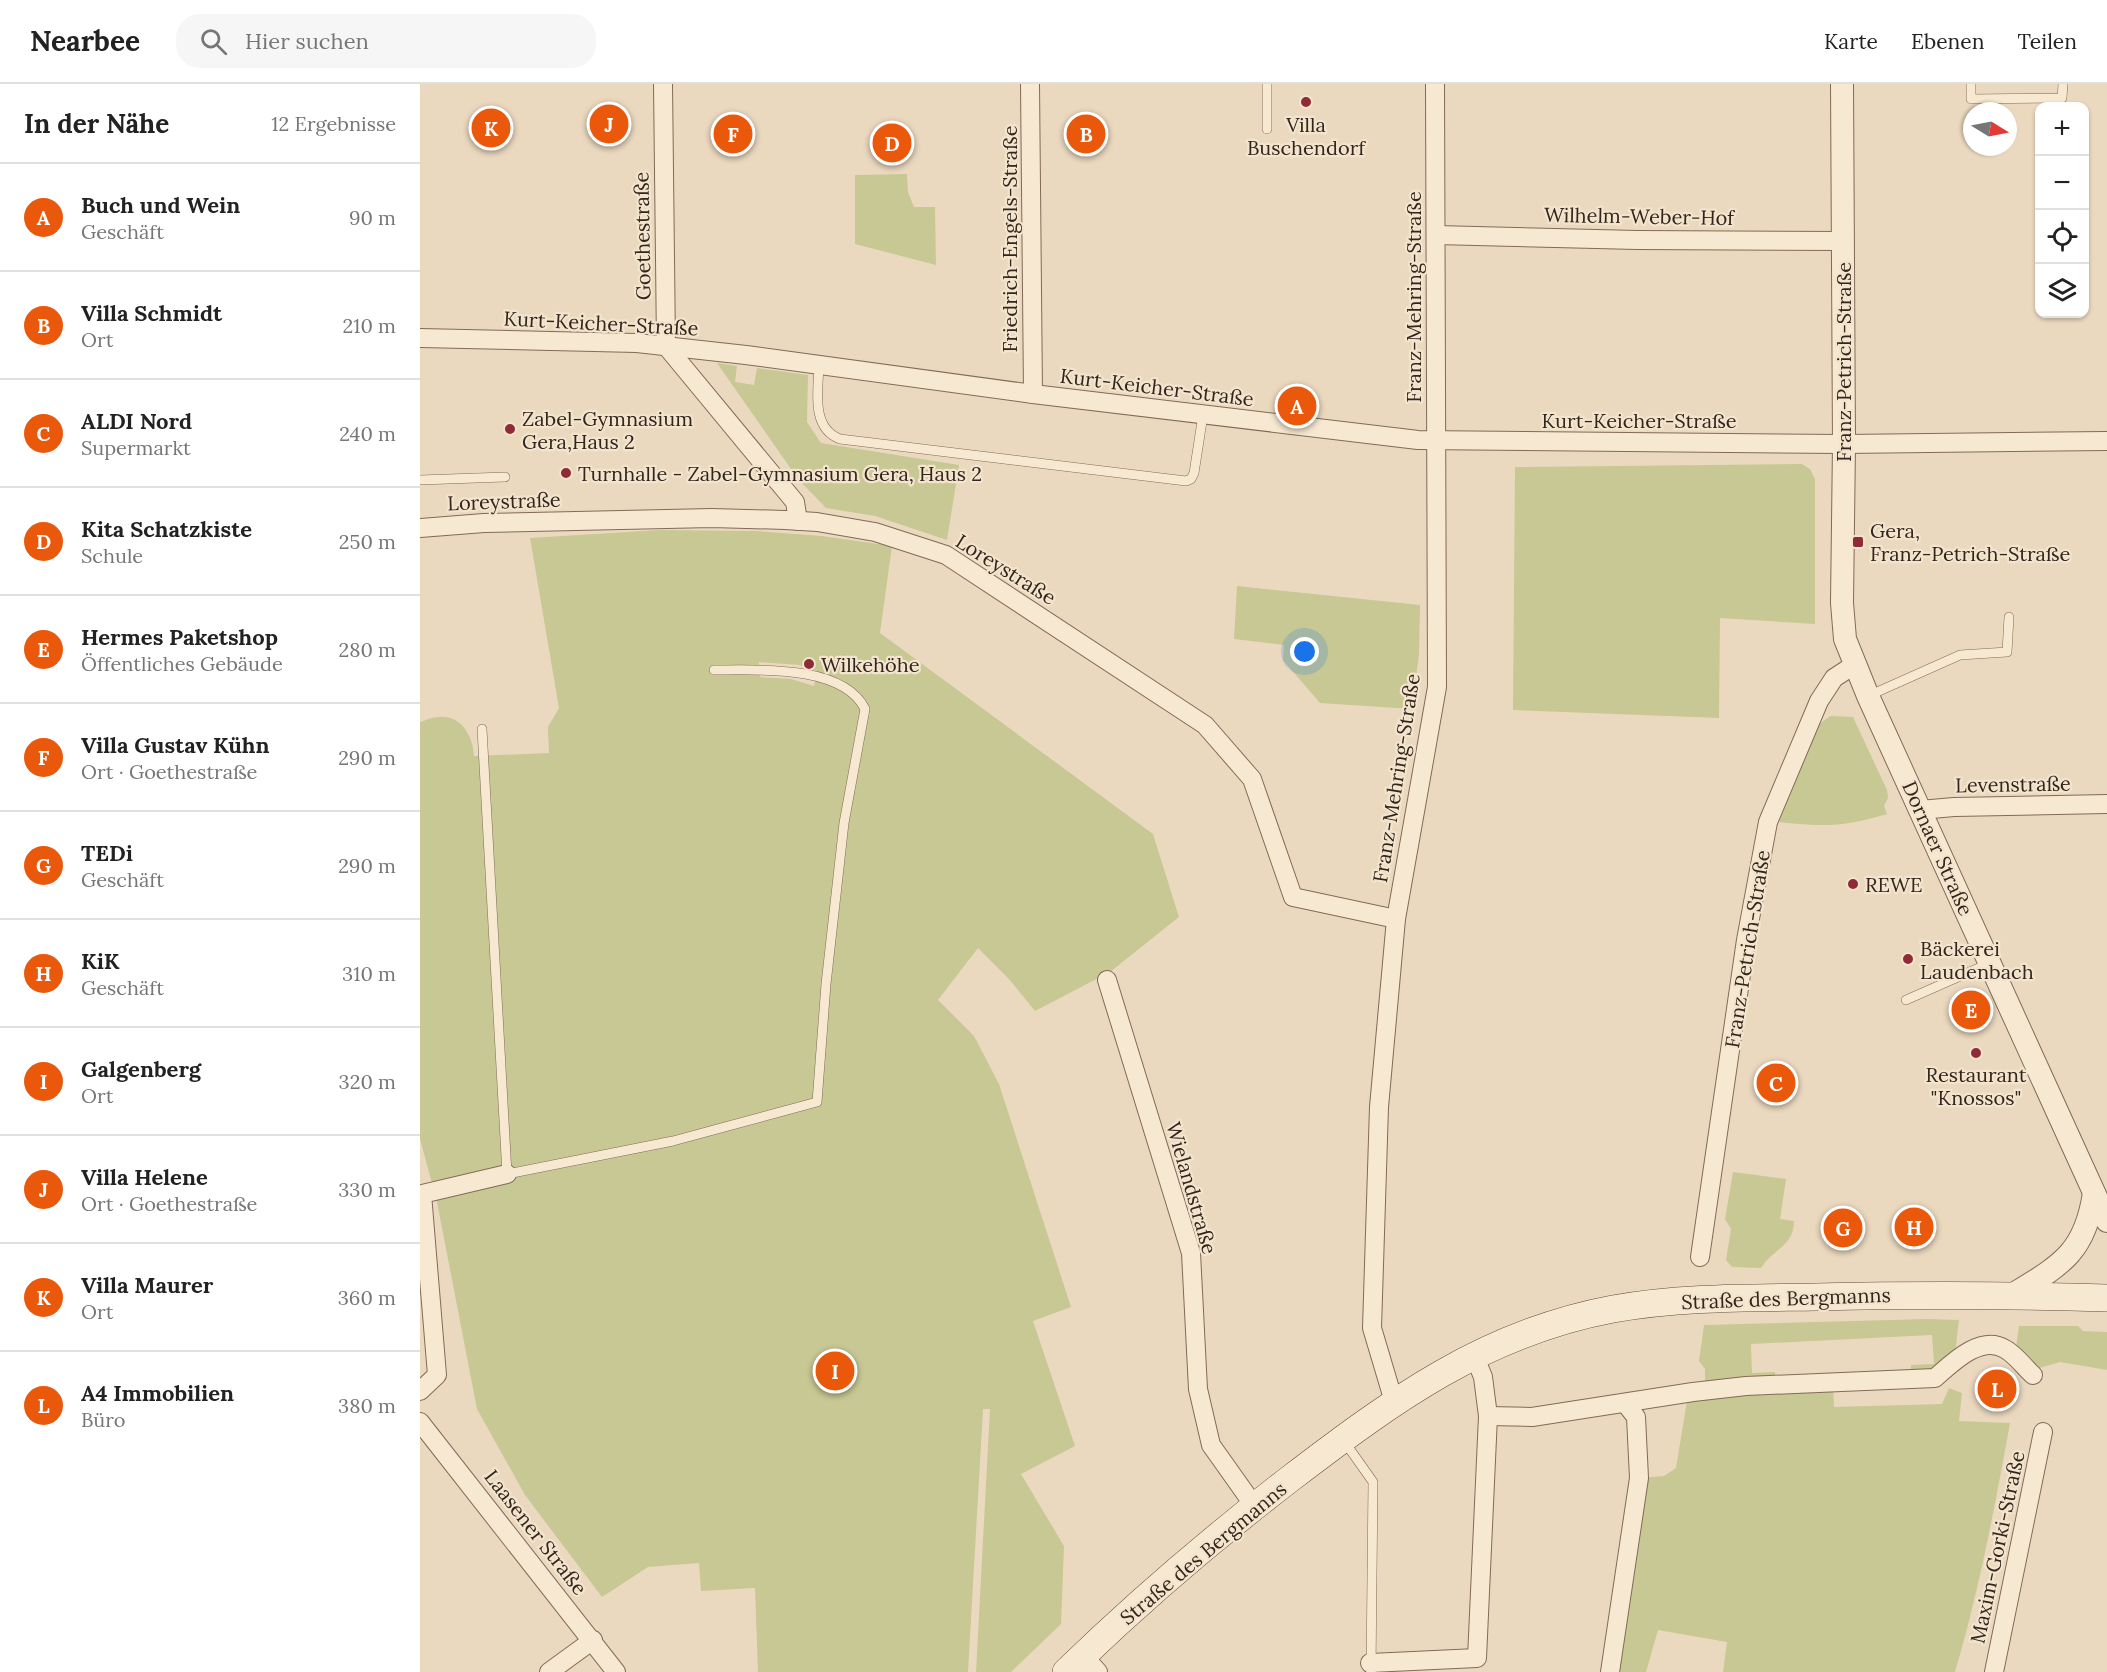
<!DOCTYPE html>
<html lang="de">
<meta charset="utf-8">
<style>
body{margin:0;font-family:Lora,serif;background:#f6f6f6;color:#222}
.controls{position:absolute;right:18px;top:18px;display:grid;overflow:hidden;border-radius:12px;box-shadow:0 2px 4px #0004}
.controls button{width:54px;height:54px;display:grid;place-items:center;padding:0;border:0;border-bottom:2px solid #e0e0e0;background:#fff;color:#222;font:30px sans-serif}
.compass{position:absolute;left:1543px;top:18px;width:54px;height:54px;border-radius:50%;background:#fff;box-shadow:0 2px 4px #0004;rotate:100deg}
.you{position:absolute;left:885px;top:568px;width:21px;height:21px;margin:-15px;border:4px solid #fff;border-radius:50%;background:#1a73e8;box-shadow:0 0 0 9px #1a73e833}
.badge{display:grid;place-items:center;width:39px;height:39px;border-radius:50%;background:#ea580c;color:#fff;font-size:20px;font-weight:700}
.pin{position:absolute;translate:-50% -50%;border:3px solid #fff;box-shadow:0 2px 6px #0006}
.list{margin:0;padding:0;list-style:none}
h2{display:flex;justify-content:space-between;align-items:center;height:78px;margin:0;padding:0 24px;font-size:26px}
h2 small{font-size:20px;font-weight:400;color:#767676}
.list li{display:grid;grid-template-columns:39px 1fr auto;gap:18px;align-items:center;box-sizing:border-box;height:108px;padding:0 24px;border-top:2px solid #e0e0e0}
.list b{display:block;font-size:22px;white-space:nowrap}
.list p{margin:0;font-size:20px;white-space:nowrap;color:#767676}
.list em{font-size:20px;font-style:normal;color:#767676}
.icon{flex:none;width:33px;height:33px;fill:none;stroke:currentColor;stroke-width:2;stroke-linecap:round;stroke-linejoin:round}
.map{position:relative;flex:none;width:1687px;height:1588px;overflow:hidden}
header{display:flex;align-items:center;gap:36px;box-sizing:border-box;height:84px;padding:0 30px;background:#fff;border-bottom:2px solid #e0e0e0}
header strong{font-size:28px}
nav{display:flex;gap:33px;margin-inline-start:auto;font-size:21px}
.search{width:420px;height:54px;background:#f6f6f6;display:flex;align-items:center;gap:15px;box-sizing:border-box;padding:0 21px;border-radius:24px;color:#767676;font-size:22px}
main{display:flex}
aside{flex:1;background:#fff}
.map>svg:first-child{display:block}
</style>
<header>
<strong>Nearbee</strong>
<div class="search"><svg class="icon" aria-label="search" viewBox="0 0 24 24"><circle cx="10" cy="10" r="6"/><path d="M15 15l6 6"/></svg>Hier suchen</div>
<nav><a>Karte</a><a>Ebenen</a><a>Teilen</a></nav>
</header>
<main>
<aside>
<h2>In der Nähe<small>12 Ergebnisse</small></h2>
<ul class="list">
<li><span class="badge">A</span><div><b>Buch und Wein</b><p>Geschäft</p></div><em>90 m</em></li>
<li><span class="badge">B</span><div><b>Villa Schmidt</b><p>Ort</p></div><em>210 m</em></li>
<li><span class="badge">C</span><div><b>ALDI Nord</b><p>Supermarkt</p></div><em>240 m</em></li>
<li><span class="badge">D</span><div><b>Kita Schatzkiste</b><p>Schule</p></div><em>250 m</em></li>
<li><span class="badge">E</span><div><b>Hermes Paketshop</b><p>Öffentliches Gebäude</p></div><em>280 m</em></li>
<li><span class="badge">F</span><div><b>Villa Gustav Kühn</b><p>Ort · Goethestraße</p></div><em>290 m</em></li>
<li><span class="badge">G</span><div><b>TEDi</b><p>Geschäft</p></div><em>290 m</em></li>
<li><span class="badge">H</span><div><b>KiK</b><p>Geschäft</p></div><em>310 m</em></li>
<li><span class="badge">I</span><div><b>Galgenberg</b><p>Ort</p></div><em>320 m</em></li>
<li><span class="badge">J</span><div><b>Villa Helene</b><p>Ort · Goethestraße</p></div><em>330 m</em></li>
<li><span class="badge">K</span><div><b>Villa Maurer</b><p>Ort</p></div><em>360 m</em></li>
<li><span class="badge">L</span><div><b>A4 Immobilien</b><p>Büro</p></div><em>380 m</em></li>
</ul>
</aside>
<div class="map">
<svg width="1687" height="1588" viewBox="0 0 1687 1588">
<rect width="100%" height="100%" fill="#ebd9bf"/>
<!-- green -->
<g fill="#c7c894" fill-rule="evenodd">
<polygon points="487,90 488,108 494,123 515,123 516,181 435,160 435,91"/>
<polygon points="297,279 317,282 315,298 334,301 337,284 388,291 387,338 401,359 539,381 527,456 455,432 406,424 378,395"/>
<polygon points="1382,380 1390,385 1395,395 1395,540 1300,534 1299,634 1093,626 1095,383"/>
<path d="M 240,446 L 336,447 L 402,452 L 472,462 L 460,549 L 733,750 L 759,833 L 690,888 L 615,927 L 589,895 L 558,864 L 518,916 L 554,952 L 579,1000 L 651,1223 L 613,1237 L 655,1362 L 601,1390 L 644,1462 L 641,1540 L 591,1588 L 556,1588 L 570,1325 L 563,1325 L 548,1588 L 338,1588 L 335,1504 L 281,1507 L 279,1479 L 228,1483 L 182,1513 L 105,1411 L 57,1325 L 17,1118 L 0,1055 L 0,638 C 6,636 13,633 19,633 C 42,631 53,653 54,672 L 129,669 L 128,643 L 139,624 L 110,454 ZM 339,578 L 379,581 L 397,587 L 394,602 L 371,595 L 340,593 Z"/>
<polygon points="817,502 1000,521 999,570 992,625 900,619 863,576 864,561 814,555"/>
<path d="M 1410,632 L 1433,633 L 1467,706 L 1468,714 L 1464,722 L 1467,730 C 1424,743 1403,743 1359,738 L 1374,696 L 1398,641 Z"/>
<path d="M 1313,1088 L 1366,1095 L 1360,1135 L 1374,1137 C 1374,1162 1353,1165 1341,1184 L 1312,1183 L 1306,1176 L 1311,1145 L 1305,1135 Z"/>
<polygon points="1507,1235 1539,1236 1534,1278 1491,1295 1491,1281 1514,1280 1512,1251 1331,1260 1332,1289 1355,1288 1355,1296 1285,1300 1285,1285 1279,1277 1284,1241"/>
<polygon points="1599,1242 1658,1242 1663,1247 1687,1248 1687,1286 1640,1278 1616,1285 1595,1271"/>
<path d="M 1529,1304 L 1542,1309 L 1539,1337 L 1590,1339 C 1575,1422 1559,1507 1535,1588 L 1303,1588 L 1307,1558 L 1238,1546 L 1226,1588 L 1190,1588 L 1219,1394 L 1244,1392 L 1256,1384 L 1268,1311 L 1413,1305 L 1414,1323 L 1522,1320 Z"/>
</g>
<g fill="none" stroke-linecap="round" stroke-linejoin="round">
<defs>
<g id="service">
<polyline points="1551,0 1551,15 1642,14 1643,0"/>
<polyline points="847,45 847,0"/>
<path d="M 399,282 C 398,307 391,344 420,355 L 766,397 L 771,395 L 774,389 L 783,331"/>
<polyline points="0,396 85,393"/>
<polyline points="1448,612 1540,571 1587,568 1589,533"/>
<path d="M 62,645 L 87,1090 L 253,1057 L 397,1018 L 406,900 L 424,739 L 445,625 C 423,580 336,586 294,586"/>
<polyline points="1486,916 1570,879"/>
<polyline points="924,1357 953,1398 951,1588"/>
</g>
<g id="minor">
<polyline points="243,0 246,262 375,418 378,437"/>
<polyline points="610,0 613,310"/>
<polyline points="1016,151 1217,156 1423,157"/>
<polyline points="0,254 217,259 326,271 613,310 998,356 1424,360 1687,357"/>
<polyline points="0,444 64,439 292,434 365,436 397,438 455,448 526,471 785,641 832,695 873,813 976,835"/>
<polyline points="1500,726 1534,723 1687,720"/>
<polyline points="687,896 771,1169 778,1305 791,1361 835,1423"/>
<polyline points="1280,1173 1326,856 1348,738 1399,617 1414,594 1434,581"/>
<polyline points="0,1307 17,1291 2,1110 87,1090"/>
<polyline points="974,1318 952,1244 959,1023 976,835 1017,603 1015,0"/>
<path d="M 1068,1332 L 1112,1333 L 1273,1308 L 1326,1302 L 1515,1294 C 1532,1279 1561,1250 1585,1265 C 1596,1271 1604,1283 1613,1291"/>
<polyline points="0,1338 196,1588"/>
<polyline points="663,1571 678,1588"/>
<polyline points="950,1579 1057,1574 1068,1332 1063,1293 1054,1271"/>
<polyline points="129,1588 173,1556"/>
<polyline points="1190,1588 1219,1394 1216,1333 1205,1319"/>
<polyline points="1574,1588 1623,1348"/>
</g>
<g id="tertiary">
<polyline points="1422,0 1424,360 1422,519 1425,555 1448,612 1687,1137"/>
<path d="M 1592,1211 C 1641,1181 1665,1169 1674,1109"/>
</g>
<path id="secondary" d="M 646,1588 C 717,1519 793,1454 871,1394 C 972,1317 1064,1249 1193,1225 C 1260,1213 1328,1214 1396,1213 C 1493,1211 1590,1211 1687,1214"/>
</defs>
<!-- service casing -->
<use href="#service" stroke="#836a58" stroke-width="10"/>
<!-- minor casing -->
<use href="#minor" stroke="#836a58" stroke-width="20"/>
<!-- tertiary casing -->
<use href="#tertiary" stroke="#836a58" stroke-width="24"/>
<!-- secondary casing -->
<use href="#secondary" stroke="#644c3c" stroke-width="28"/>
<!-- service -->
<use href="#service" stroke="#f7e8d1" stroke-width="9"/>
<!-- minor -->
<use href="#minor" stroke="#f7e8d1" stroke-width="18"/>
<!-- tertiary -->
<use href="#tertiary" stroke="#f7e8d1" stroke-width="22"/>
<!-- secondary -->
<use href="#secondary" stroke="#f7e8d1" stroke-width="27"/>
</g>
<!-- markers -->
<g fill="#8f2b36" stroke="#f3e4ce" stroke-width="2">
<circle cx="886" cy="18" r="6"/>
<circle cx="90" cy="345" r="6"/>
<circle cx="146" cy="389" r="6"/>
<rect x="1432" y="452" width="12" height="12" rx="3"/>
<circle cx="389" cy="580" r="6"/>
<circle cx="1433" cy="800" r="6"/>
<circle cx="1488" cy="875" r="6"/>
<circle cx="1556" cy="969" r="6"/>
</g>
<g text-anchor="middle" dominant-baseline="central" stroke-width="4.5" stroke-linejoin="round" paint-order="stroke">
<!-- poi labels -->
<g font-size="20" fill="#33251c" stroke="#f3e4ce" text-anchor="start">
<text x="886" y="40" text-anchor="middle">Villa<tspan x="886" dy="23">Buschendorf</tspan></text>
<text x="102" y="334">Zabel-Gymnasium<tspan x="102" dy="23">Gera,Haus 2</tspan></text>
<text x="158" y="389">Turnhalle - Zabel-Gymnasium Gera, Haus 2</text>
<text x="1450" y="446">Gera,<tspan x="1450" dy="23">Franz-Petrich-Straße</tspan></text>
<text x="401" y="580">Wilkehöhe</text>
<text x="1445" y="800">REWE</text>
<text x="1500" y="864">Bäckerei<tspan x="1500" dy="23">Laudenbach</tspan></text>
<text x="1556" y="990" text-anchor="middle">Restaurant<tspan x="1556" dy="23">"Knossos"</tspan></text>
</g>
<!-- street labels -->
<g font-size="20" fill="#33251c" stroke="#f3e4ce">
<text transform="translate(1219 132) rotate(1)">Wilhelm-Weber-Hof</text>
<text transform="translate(222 152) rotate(-91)">Goethestraße</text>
<text transform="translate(589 155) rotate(-90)">Friedrich-Engels-Straße</text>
<text transform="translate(993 213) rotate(-90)">Franz-Mehring-Straße</text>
<text transform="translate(181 239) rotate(3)">Kurt-Keicher-Straße</text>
<text transform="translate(1423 278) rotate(-90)">Franz-Petrich-Straße</text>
<text transform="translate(737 303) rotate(7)">Kurt-Keicher-Straße</text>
<text x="1219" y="336">Kurt-Keicher-Straße</text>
<text transform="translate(84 417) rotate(-2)">Loreystraße</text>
<text transform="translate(586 485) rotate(32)">Loreystraße</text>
<text transform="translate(976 694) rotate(-81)">Franz-Mehring-Straße</text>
<text transform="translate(1593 700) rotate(-1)">Levenstraße</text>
<text transform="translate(1518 764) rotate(66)">Dornaer Straße</text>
<text transform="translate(1327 865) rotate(-81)">Franz-Petrich-Straße</text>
<text transform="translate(772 1104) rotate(74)">Wielandstraße</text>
<text transform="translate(1366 1214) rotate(-2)">Straße des Bergmanns</text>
<text transform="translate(116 1448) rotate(52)">Laasener Straße</text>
<text transform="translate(1577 1463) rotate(-78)">Maxim-Gorki-Straße</text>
<text transform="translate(783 1469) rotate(-40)">Straße des Bergmanns</text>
</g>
</g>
</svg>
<div class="controls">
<button>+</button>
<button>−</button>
<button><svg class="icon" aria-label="locate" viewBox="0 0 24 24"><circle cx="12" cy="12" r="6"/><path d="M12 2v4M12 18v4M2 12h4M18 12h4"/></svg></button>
<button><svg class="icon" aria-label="layers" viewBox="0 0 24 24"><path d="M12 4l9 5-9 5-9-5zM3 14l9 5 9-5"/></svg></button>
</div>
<svg class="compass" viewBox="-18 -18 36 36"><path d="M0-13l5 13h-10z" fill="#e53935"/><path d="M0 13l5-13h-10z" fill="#767676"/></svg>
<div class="you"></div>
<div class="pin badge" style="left:877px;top:322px">A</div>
<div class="pin badge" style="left:666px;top:50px">B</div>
<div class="pin badge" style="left:1356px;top:999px">C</div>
<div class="pin badge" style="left:472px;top:59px">D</div>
<div class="pin badge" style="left:1551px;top:926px">E</div>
<div class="pin badge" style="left:313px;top:50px">F</div>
<div class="pin badge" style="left:1423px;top:1144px">G</div>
<div class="pin badge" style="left:1494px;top:1143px">H</div>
<div class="pin badge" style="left:415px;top:1287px">I</div>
<div class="pin badge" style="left:189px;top:40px">J</div>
<div class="pin badge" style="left:71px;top:44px">K</div>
<div class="pin badge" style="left:1577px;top:1305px">L</div>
</div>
</main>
